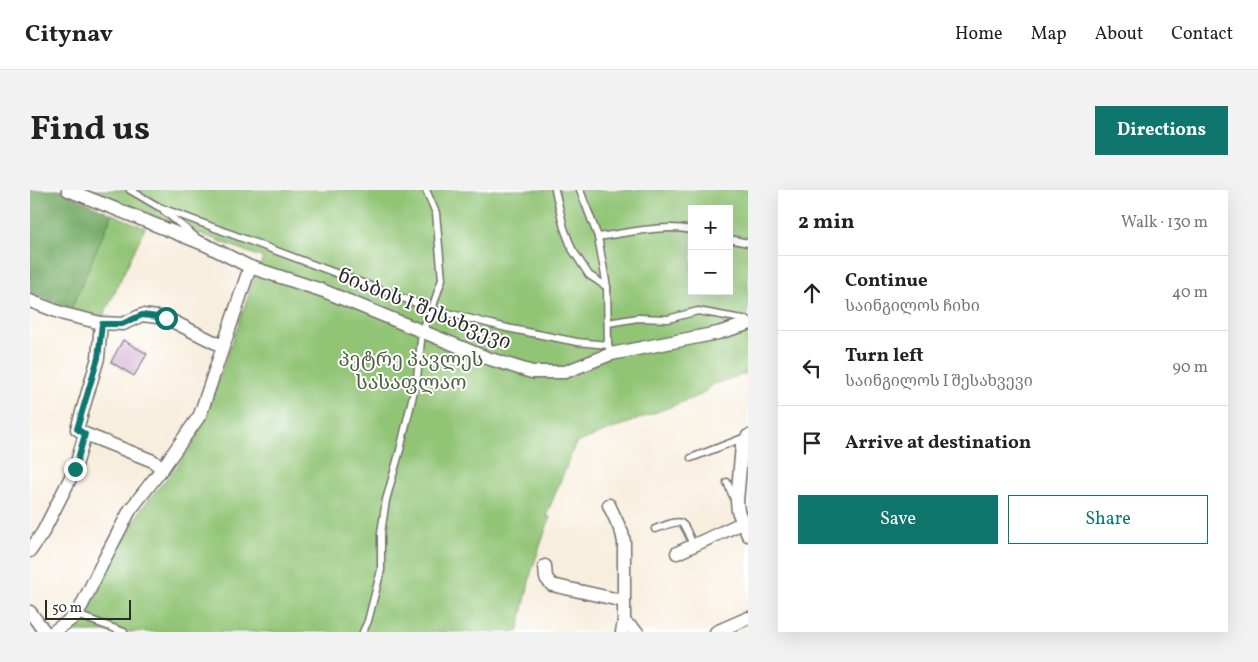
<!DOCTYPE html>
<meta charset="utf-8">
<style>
body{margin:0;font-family:Vollkorn,"Noto Serif Georgian",serif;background:#f2f2f2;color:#222}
.controls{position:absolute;right:15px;top:15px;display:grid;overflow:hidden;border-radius:0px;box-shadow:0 5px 20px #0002}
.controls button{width:45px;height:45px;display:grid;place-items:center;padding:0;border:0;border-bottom:1px solid #e0e0e0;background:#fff;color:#222;font:25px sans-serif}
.scale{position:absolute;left:15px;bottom:12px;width:86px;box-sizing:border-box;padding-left:5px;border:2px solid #2b2b2b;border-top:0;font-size:14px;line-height:18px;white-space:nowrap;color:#2b2b2b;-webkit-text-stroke:4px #fff;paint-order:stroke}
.stop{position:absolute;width:15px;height:15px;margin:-11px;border:4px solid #0f766e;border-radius:50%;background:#fff}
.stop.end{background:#0f766e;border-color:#fff;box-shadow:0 1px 5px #0008}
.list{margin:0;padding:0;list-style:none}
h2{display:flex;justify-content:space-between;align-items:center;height:65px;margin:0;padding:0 20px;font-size:21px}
h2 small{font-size:16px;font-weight:400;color:#767676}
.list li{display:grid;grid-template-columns:32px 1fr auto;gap:15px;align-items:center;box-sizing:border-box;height:75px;padding:0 20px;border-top:1px solid #e0e0e0}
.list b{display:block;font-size:19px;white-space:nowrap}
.list p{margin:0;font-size:16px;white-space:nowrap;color:#767676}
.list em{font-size:16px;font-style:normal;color:#767676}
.actions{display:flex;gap:10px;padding:15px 20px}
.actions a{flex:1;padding:11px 0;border:1px solid #0f766e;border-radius:0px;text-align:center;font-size:18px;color:#0f766e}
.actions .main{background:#0f766e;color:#fff}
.icon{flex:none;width:28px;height:28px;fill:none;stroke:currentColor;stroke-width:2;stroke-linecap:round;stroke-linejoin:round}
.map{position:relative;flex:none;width:718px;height:442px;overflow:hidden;border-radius:0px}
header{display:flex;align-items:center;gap:30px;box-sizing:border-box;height:70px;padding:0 25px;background:#fff;border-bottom:1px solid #e0e0e0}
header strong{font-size:24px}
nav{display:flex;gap:28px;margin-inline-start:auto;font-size:18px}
.intro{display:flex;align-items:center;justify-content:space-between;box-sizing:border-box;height:120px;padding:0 30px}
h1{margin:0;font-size:35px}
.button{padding:12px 22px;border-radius:0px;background:#0f766e;color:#fff;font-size:18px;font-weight:700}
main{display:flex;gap:30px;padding:0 30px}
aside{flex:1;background:#fff;border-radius:0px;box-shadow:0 5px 20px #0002}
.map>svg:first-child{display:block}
</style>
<header>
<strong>Citynav</strong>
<nav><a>Home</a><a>Map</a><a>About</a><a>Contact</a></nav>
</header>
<div class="intro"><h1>Find us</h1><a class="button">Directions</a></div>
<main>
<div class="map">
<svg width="718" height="442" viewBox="0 0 718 442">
<rect width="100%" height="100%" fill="#fff"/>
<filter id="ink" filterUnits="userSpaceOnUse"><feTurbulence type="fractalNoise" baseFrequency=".02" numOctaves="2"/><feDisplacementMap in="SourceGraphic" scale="10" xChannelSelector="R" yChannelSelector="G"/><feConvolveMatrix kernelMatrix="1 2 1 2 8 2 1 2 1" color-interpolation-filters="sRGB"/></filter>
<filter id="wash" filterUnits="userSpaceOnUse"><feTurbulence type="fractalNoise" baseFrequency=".0096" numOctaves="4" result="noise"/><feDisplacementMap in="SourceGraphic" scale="20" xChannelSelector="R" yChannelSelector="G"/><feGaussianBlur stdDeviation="1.12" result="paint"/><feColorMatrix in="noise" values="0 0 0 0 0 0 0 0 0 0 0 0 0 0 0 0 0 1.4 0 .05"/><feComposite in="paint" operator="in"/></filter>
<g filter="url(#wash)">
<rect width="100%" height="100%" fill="#f8eede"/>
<!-- green -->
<g fill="#91c475" stroke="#5e7850" fill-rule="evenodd">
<path d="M 58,0 L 718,0 L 718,183 L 684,194 L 671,205 L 546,253 L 516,326 L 520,327 L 501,383 L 488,442 L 35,442 L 52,432 L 111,319 L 148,275 L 166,248 L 181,212 L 225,86 L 233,68 ZM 662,19 L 699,19 L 699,101 L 662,101 Z"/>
<polygon points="82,24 115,38 72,129 41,119"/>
</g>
<!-- forest -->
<polygon fill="#74aa66" stroke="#506a48" points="0,0 29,0 82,24 41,119 0,104"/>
<g id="blocks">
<!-- building -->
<polygon fill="#cea8ce" points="93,150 117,164 104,186 81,172"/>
</g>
</g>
<g filter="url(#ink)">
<use href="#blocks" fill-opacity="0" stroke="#736f6a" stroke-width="1"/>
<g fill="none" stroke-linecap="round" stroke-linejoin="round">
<defs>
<g id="lane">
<polyline points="100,0 129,17 402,119 477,138 547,152 578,155 581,164"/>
<polyline points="525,0 534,38 542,59 559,85 577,97"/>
<polyline points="550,0 568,47 577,97 578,155"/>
<polyline points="134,21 167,48"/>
<path d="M 568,47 C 597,43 633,34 662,40"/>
<polyline points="699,49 718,53"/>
<polyline points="578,133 608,128 638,129 668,121 718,130"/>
<polyline points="661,268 713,248"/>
<polyline points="697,292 704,309"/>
<path d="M 625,339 C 654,329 651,327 663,355"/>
<polyline points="47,425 94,442"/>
<polyline points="333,442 338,431 351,380 351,343 356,310 370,260 387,188 392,142 402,119 412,89 406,23 396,0"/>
</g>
<g id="street">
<polyline points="38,0 176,55 220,77 294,101 457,168 502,182 535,182 581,164 688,143 718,134"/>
<polyline points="0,111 34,124 71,133 93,134 112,125 136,128 192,156"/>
<polyline points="71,133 68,168 47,239 55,244 123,271 132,279"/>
<polyline points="718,246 712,255 707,311 708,321 718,345"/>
<polyline points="579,315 592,343 594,352 594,432 592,442"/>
<polyline points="0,361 13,342 45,279 55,244"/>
<polyline points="647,363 712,333"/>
<polyline points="515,376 516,388 522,395 594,411"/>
<polyline points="0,422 15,442"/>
<polyline points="594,432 607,442"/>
<polyline points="23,442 47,425 74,370 100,320 132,279 170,225 220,77"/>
<polyline points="686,442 718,428"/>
</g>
</defs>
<!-- lane casing -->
<use href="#lane" stroke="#736f6a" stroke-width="9"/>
<!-- street casing -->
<use href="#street" stroke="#736f6a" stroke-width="15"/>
<!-- lane -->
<use href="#lane" stroke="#fff" stroke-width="6"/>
<!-- street -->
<use href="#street" stroke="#fff" stroke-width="12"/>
</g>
</g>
<g fill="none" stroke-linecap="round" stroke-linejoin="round" filter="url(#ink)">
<!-- route -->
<polyline stroke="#0f766e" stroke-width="6" points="45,279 55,244 47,239 68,168 72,134 92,134 112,125 136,128"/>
</g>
<g text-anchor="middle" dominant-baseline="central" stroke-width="4" stroke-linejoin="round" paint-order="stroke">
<!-- street labels -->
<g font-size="20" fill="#2b2b2b" stroke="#fff">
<text transform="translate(394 120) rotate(22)">ნიაბის I შესახვევი</text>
</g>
<!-- park labels -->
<g font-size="20" fill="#4f6145" stroke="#fff">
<text x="381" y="171">პეტრე პავლეს<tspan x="381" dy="23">სასაფლაო</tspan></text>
</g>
</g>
</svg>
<div class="controls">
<button>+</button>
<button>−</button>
</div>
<div class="scale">50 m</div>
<div class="stop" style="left:136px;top:128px"></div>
<div class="stop end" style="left:45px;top:279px"></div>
</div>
<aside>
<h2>2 min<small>Walk · 130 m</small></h2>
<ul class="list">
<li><svg class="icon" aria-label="ahead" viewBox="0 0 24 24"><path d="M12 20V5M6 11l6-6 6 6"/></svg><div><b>Continue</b><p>საინგილოს ჩიხი</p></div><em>40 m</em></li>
<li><svg class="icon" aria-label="left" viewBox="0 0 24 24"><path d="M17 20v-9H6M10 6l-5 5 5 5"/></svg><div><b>Turn left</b><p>საინგილოს I შესახვევი</p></div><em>90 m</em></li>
<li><svg class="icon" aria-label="arrive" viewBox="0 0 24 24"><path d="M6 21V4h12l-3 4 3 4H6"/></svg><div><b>Arrive at destination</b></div></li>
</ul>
<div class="actions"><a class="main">Save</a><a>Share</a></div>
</aside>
</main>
